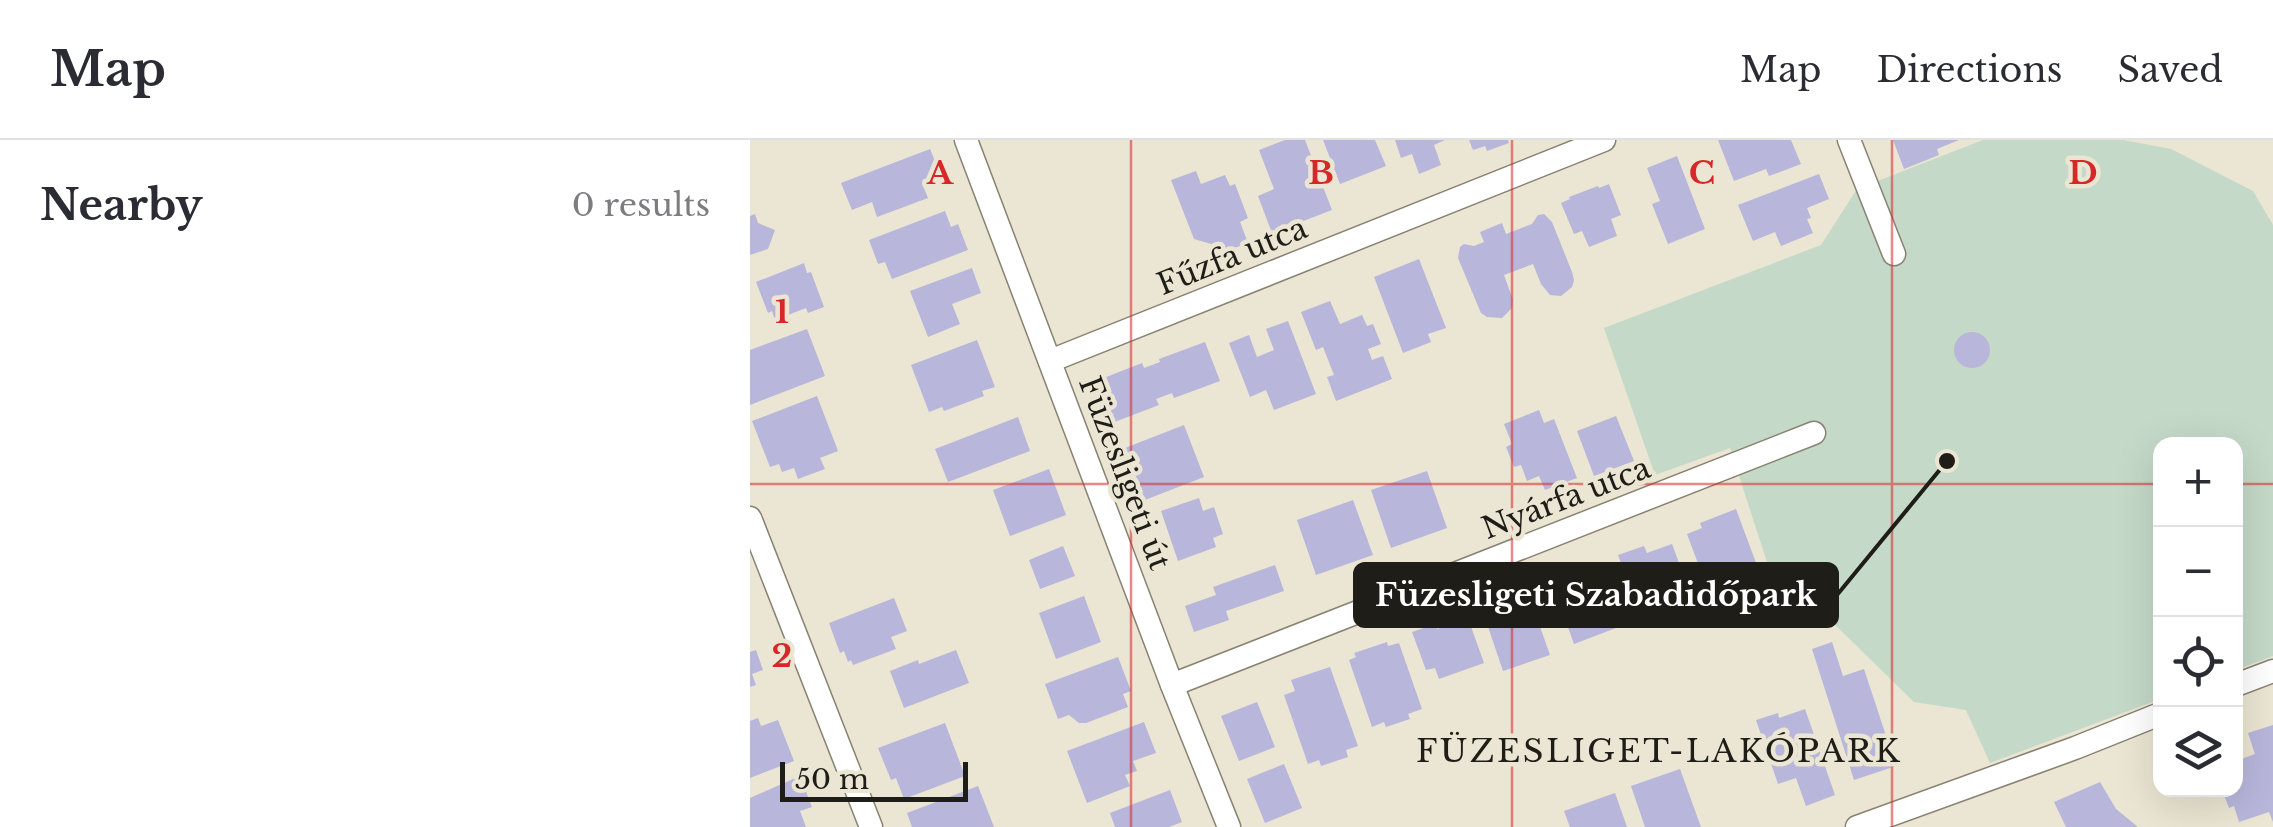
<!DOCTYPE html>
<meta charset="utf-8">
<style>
body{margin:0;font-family:"Libre Baskerville",serif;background:#f2f2f3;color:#2b2b33}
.controls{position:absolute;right:30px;bottom:30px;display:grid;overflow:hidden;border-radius:20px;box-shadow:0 10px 40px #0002}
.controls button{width:90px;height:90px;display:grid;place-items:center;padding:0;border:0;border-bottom:2px solid #e1e1e2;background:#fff;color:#2b2b33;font:50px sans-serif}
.scale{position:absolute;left:30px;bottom:25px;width:188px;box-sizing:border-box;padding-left:10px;border:5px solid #1f1d17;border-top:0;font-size:28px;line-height:35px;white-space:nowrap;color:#1f1d17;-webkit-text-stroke:8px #ebe5d3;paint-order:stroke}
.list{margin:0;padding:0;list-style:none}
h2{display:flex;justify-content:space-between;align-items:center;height:130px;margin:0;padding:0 40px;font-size:42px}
h2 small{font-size:32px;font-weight:400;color:#7c7c81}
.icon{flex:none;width:55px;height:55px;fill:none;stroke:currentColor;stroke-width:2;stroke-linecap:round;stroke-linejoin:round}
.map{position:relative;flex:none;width:1523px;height:687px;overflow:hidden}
header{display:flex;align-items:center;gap:60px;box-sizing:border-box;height:140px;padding:0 50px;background:#fff;border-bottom:2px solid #e1e1e2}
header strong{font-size:48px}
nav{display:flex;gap:55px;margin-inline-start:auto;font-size:35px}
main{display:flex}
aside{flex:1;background:#fff}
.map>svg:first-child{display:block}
</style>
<header>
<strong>Map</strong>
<nav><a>Map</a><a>Directions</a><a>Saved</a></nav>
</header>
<main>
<aside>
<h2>Nearby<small>0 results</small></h2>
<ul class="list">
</ul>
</aside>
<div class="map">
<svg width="1523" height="687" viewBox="0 0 1523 687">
<rect width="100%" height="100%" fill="#ebe5d3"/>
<!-- park -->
<polygon fill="#c4d9c7" points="1233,0 1373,0 1421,9 1503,51 1523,85 1523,516 1486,530 1486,304 1410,304 1410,559 1240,623 1216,570 1164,562 1077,477 1038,487 980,308 905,335 854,188 1071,105 1107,49"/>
<!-- building -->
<g fill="#b8b6db">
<polygon points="535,0 555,0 582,70 522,93 508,56 524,49 509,10"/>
<polygon points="573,0 625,0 636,26 590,44"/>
<polygon points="645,0 695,0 684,5 691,25 669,34 662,14 651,18"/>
<polygon points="719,0 758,0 759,3 737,11 735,6 723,10"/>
<polygon points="968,0 1041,0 1051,24 1019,36 1016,29 984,41"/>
<polygon points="1143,0 1209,0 1187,9 1189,15 1154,29"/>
<polygon points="180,9 191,36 172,43 178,58 127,77 122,62 102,70 91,43"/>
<polygon points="927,16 955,89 918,104 902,64 910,61 897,28"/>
<polygon points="446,31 451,44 475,35 480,46 485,44 498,78 490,82 498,103 471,113 468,106 444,99 421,40"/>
<polygon points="1069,34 1079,59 1057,68 1061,78 1057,79 1063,93 1031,106 1025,92 1003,101 988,65"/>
<polygon points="859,44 871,75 861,79 867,96 839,107 832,91 824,94 811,63 820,59 819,57 848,46 849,48"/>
<polygon points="195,71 201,87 208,84 218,110 142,139 135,122 128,124 119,100"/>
<polygon points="5,74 8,83 25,90 18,109 0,115 0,76"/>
<polygon points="794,74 802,82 822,132 824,140 822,147 811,156 800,155 791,144 783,124 754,135 763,160 762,168 752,178 737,177 731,173 708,118 710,107 714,104 724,106 734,102 730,92 752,83 756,94 782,84 788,75"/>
<polygon points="669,119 696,188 678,194 681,202 653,213 624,137"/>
<polygon points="54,123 57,133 61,132 74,167 58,173 56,168 25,180 22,171 18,173 6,142"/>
<polygon points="222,128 231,153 202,164 210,184 178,197 160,151"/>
<polygon points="580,161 590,184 612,175 617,186 623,184 631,204 618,209 622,220 633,216 642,239 586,261 577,237 584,235 573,207 566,210 551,172"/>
<polygon points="538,181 566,254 524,270 516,250 500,257 479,203 499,195 507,217 524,210 516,189"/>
<polygon points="57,189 75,236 0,265 0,210"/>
<circle cx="1222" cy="210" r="18"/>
<polygon points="227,200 245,247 232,251 234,256 194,271 192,267 179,272 161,225"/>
<polygon points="455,202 470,241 424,258 422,253 406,259 409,265 362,283 346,241 392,223 394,228 410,222 409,219"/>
<polygon points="67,256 88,311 70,318 75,329 48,339 44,328 32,332 29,324 20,327 2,281"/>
<polygon points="789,270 794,283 804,279 827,338 795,350 789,336 777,341 771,325 764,327 756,307 762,304 754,284"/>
<polygon points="866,276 884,321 844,336 827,291"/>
<polygon points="268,277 280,311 198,342 185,309"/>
<polygon points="434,285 454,337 395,360 375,308"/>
<polygon points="299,329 316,375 260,396 243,350"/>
<polygon points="677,331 697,388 641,408 621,350"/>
<polygon points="449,358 453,371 464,367 473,394 463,398 466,407 428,421 411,371"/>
<polygon points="603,360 623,415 566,435 547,380"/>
<polygon points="986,369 1012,439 975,452 977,455 962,461 937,394 952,388 950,383"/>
<polygon points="922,404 949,477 922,487 920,483 910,487 907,480 894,485 868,415 894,406 897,413"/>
<polygon points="313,406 325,436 290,449 279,420"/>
<polygon points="851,422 874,485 824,504 801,440"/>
<polygon points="525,425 534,451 476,471 479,480 444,492 435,466 466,455 463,447"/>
<polygon points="777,450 800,515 753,531 733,472 745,468 743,461"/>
<polygon points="334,456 351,502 306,519 289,473"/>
<polygon points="144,458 157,491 141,497 146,509 103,525 101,520 98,522 94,511 90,513 79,483"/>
<polygon points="718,478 734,523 689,539 685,528 676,530 662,492 685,484 687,489"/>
<polygon points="637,502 638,506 649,503 672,569 658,574 660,579 636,587 634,582 622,587 599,520 606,517 604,513"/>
<polygon points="1082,502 1093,536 1114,529 1146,626 1104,640 1062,509"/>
<polygon points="6,510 13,530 2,534 6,545 0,547 0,512"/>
<polygon points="206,510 219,543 154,568 140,531 168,520 169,524"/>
<polygon points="368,517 381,551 373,554 378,567 336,583 329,583 319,575 308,579 295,544"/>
<polygon points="580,527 608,606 596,610 598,617 571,626 569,620 558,624 534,555 545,551 541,540"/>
<polygon points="507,562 525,607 489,621 471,576"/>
<polygon points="1055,569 1085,655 1056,666 1046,638 1028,644 1006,580 1028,573 1029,578"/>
<polygon points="8,578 11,586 28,580 44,621 0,638 0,581"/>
<polygon points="394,582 406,613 383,621 387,631 375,635 380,646 337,663 317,611"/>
<polygon points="195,583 215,636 154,659 146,638 141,640 128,608"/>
<polygon points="1523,585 1523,682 1519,672 1489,682 1484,666 1479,668 1472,650 1486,650 1486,621 1505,614 1498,593"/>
<polygon points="534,624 552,668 515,683 497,639"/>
<polygon points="930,629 951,687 895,687 881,646"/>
<polygon points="50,636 62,667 50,671 56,687 0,687 0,658"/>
<polygon points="1350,642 1366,669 1388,687 1316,687 1304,662"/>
<polygon points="228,646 244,687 162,687 157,673"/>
<polygon points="420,650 432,682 419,687 365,687 360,673"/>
<polygon points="865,653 877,687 820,687 814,671"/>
</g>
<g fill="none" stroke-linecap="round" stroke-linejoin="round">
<defs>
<g id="street">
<polyline points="216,0 422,545 479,687"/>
<polyline points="1099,0 1144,114"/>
<polyline points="300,221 854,0"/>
<polyline points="0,378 121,687"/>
<polyline points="422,545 1064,293"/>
<polyline points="1486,545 1523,531"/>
<polyline points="1107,687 1325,608 1410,574"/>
</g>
</defs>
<!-- street casing -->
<use href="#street" stroke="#888272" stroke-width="25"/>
<!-- street -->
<use href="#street" stroke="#fff" stroke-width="22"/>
</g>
<!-- grid -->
<path fill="none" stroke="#d62828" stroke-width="2.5" stroke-opacity="0.55" d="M 381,0 L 381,687M 762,0 L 762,687M 1142,0 L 1142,687M 0,344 L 1410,344M 1486,344 L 1523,344"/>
<g text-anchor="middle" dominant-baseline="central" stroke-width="9" stroke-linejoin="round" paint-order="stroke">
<!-- street labels -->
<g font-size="30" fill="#1f1d17" stroke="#ebe5d3">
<text transform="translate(482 116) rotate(-22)">Fűzfa utca</text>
<text transform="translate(375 333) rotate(69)">Füzesligeti út</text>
<text transform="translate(816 358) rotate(-21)">Nyárfa utca</text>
</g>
<!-- neighbourhood labels -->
<g font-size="32" letter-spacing="2.5" fill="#1f1d17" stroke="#ebe5d3">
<text x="909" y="611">FÜZESLIGET-LAKÓPARK</text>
</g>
</g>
<g font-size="32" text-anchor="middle" font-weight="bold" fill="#d62828" stroke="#ebe5d3" stroke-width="9" stroke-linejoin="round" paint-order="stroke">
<text x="190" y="44">A</text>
<text x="571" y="44">B</text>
<text x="952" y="44">C</text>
<text x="1333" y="44">D</text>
<text x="32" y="183">1</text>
<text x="32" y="527">2</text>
</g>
<!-- callouts -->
<path fill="none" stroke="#1f1d17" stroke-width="4" d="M1197 321L1087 455"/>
<circle fill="#1f1d17" stroke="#ebe5d3" stroke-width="4" cx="1197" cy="321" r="10"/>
<rect fill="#1f1d17" stroke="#1f1d17" stroke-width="4" x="605" y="424" width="482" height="62" rx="10"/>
<g font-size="32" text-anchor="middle" font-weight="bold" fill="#fff">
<text x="846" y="466">Füzesligeti Szabadidőpark</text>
</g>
</svg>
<div class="controls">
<button>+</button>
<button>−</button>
<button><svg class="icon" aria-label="locate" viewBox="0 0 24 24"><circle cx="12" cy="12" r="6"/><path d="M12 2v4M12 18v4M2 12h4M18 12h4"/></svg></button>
<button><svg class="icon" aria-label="layers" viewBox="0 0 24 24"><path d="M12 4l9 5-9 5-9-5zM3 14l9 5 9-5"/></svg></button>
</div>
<div class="scale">50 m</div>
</div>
</main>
